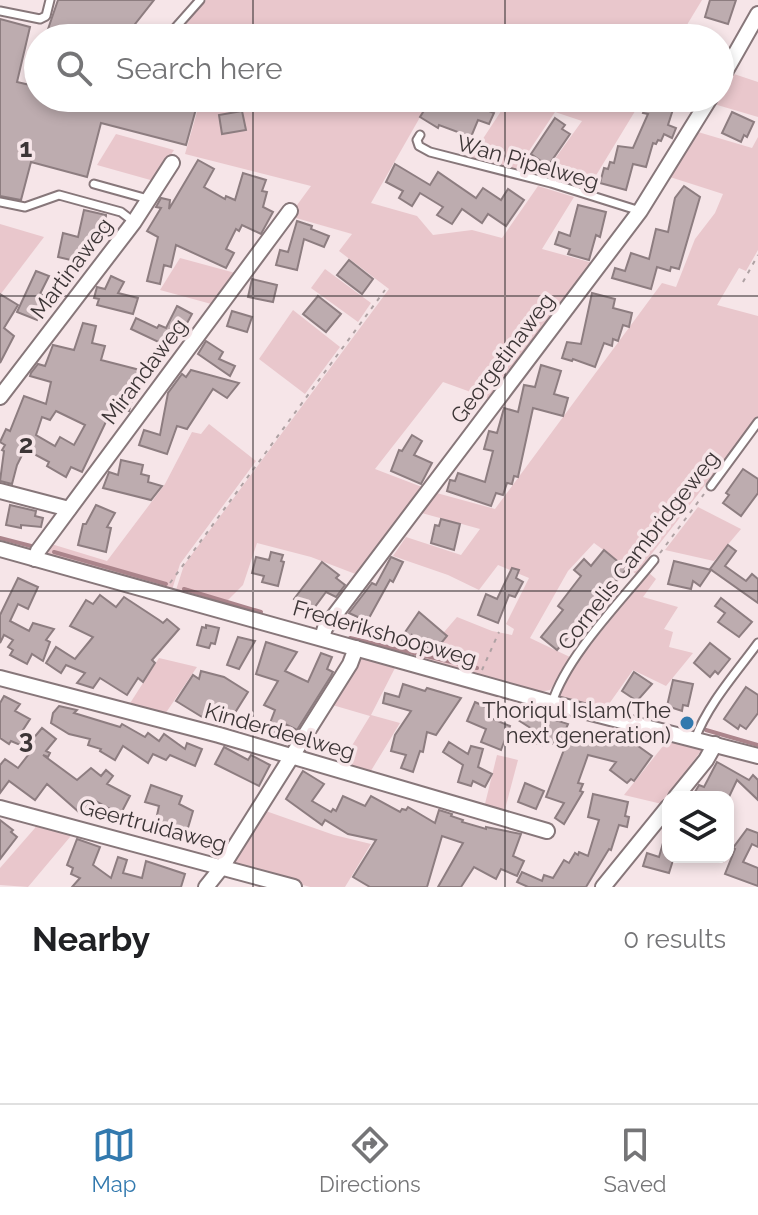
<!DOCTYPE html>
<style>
body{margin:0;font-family:Raleway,sans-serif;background:#f2f2f2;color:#202124}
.controls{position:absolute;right:24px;bottom:24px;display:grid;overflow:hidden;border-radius:16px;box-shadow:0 4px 12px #0003}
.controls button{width:72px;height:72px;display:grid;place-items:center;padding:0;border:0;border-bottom:2px solid #e0e0e0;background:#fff;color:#202124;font:40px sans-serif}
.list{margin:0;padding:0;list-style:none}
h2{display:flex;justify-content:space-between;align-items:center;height:104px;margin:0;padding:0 32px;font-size:34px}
h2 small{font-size:26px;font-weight:400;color:#757577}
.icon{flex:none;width:44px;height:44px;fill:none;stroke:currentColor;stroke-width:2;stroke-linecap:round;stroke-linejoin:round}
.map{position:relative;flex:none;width:758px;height:887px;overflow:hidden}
.search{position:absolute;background:#fff;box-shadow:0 4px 12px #0003;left:24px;right:24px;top:24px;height:88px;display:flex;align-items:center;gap:20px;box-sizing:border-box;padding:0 28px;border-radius:44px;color:#757577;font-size:30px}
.sheet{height:216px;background:#fff}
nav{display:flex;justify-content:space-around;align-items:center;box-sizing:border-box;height:112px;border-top:2px solid #e0e0e0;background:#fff;font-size:22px;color:#757577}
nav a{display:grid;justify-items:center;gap:4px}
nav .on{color:#3279ae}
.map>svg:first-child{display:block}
</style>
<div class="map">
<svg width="758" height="887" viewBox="0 0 758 887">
<rect width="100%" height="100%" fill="#f6e5e8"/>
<!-- green -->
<g fill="#e9c7cc">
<polygon points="206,0 702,0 679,38 182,38 187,23"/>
<polygon points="731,73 758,82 758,117 714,104 717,98 720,98 720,92"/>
<polygon points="201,98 431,98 371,203 417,216 433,235 472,230 502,238 538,186 574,197 542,249 593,263 490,399 443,382 375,469 422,487 358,575 311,557 257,543 243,585 224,604 176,590 184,565 389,289 339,251 352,234 289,216 311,186 185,154"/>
<polygon points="507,98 643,98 589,187 544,174 582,121 555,112 515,172 469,160 509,99"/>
<polygon points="698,132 752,148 758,137 758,250 746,271 739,268 717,305 758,316 758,417 636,574 594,543 568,571 530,638 572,658 550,690 540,692 420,660 457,617 492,631 512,635 514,629 506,624 529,578 498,565 479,590 448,575 393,556 406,537 461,555 480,529 418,512 433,492 495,509 662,283 676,287 695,239 715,213 723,194 670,177"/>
<polygon points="116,134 174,150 154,181 97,165"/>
<polygon points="0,224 44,237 0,295"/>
<polygon points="180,258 239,274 215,305 160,290"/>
<polygon points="325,269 371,303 358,322 311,288"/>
<polygon points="293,310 340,347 305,394 259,359"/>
<polygon points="209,424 256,461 180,564 172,590 44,555 44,547 48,543 107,561 165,484 192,432 201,434"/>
<polygon points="698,507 741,529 714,561 665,550"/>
<polygon points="649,573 656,579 643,597 678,607 664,629 673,632 669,647 693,653 666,686 633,670 604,711 559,697 559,690 587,649"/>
<polygon points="360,655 397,664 371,715 400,723 369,774 339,767 370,716 329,704"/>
<polygon points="159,658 197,667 163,717 127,708"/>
<polygon points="671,736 703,748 662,804 624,795"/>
<polygon points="497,755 518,760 504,813 484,808"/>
<polygon points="263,810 334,835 371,844 345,887 310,887 233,865 230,862"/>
<polygon points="37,821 72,830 70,837 28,887 0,885 0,868 35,828"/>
</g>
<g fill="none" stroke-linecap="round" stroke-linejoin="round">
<!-- stream -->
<g stroke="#ab848b" stroke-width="4">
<polyline points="0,538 31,546"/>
<polyline points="54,552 166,584"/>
<polyline points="184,589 261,612"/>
<polyline points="350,638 477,668"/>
<polyline points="706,730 758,745"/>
</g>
</g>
<!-- building -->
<g fill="#bdacaf" stroke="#8d7d80" stroke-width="2" fill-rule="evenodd">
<polygon points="58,0 154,0 124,38 66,38 47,32"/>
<polygon points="710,0 736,0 728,24 705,17"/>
<polygon points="0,19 30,27 17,82 30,85 38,67 38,98 199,98 186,145 101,123 87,177 31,162 21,200 0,196"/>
<polygon points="432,98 456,98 494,113 489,124 478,120 471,137 439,125 438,128 420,117"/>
<polygon points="648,98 676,100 668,125 676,128 672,138 664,134 661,141 658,140 656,144 653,143 646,167 633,164 626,190 600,183 604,168 608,169 610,162 614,163 618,146 633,148 648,114 643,113"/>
<polygon points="242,111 246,130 222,134 219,115"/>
<polygon points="732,112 754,122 747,137 744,135 741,142 722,133"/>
<polygon points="555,118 565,125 562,129 570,134 548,166 531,154"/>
<polygon points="198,160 214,169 204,187 225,199 226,196 235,200 243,173 266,180 262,191 267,192 263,207 273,212 261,234 242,225 239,231 236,229 226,249 234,253 226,268 176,245 171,267 164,265 160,284 147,281 158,237 147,231 161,208 156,207 161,198 170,200 169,209"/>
<polygon points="395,164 430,185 438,172 476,198 483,188 501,200 508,189 524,200 506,226 488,214 482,223 462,209 452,224 437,215 443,207 420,193 412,206 399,198 403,191 386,182"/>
<polygon points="684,186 700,197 679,269 671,267 670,271 657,267 651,289 612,278 615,268 625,271 631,253 649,259 656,229 668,232 675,198"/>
<polygon points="578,205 606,212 600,237 596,235 589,260 568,254 570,249 555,244 559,232 570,236"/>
<polygon points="84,210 106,215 104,239 90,236 84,263 58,257 63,233 78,237"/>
<polygon points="297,221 312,226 311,229 329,236 324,247 304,239 297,270 276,265 280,250 288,252"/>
<polygon points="349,260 373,279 362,294 337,275"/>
<polygon points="36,271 49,276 40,294 50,298 44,313 40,312 37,320 17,312"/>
<polygon points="111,276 124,282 118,293 138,298 133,314 97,305 99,299 94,298 97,287 105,289"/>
<polygon points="252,279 277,285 273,302 248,297"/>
<polygon points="592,293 615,299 613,308 632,313 629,327 623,325 618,341 613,339 612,346 604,343 595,367 573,359 572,361 562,358 567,342 581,344"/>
<polygon points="0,294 18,305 4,328 14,336 0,363"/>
<polygon points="318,296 341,314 326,332 303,314"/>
<polygon points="177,306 192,314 186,325 181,323 169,347 131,329 136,318 157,328 159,325 166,328"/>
<polygon points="232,311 252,317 247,332 227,326"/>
<path d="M 83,323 L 96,326 L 92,343 L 105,346 L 101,360 L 140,370 L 129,411 L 113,407 L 82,472 L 71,467 L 66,477 L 47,466 L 49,462 L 25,449 L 17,465 L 12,484 L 0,481 L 4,451 L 2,450 L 5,445 L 0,442 L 6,429 L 10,431 L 24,396 L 46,404 L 51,382 L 30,376 L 31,373 L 38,364 L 45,366 L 53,345 L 74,350 ZM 56,411 L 85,425 L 74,445 L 60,437 L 55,446 L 36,435 L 42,417 L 50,420 Z"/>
<polygon points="206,341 223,352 219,359 235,366 230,376 198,354"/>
<polygon points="541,365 561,371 554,394 568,398 563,416 533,408 518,477 514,476 512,484 507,483 503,495 496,493 491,506 447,491 450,480 455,481 458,473 485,482 493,451 484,449 489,431 497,433 504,408 518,412 524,385 535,387"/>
<polygon points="191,370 239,383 227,398 213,389 187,429 177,426 167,454 139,445 144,430 160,435 168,393 182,374 186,377"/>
<polygon points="412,435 422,441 414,455 432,463 421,484 391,471 399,450 402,451"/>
<polygon points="121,460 143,465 141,474 149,476 148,482 162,486 151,500 103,488 109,472 118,475"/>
<polygon points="743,469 758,479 758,493 741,516 723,503 729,495 726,493"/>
<polygon points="10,505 36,511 35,516 43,518 41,527 21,525 21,528 6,525"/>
<polygon points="96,505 115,513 107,527 111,528 106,552 78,545 83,524 86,524"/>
<polygon points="441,519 460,524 454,550 431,543 435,525 439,526"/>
<polygon points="728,545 736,551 725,566 746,581 752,574 758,579 758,603 710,569"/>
<polygon points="604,550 627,569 557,650 541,637 563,610 558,606 581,576 574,570 584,559 591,566"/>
<polygon points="271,552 283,555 281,561 284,562 278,586 262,582 264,576 252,573 256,557 269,560"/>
<polygon points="391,557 403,562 393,582 390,580 369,618 363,616 362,619 349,613 372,583 376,585"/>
<polygon points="674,561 711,570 700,586 693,581 691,589 668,584"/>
<polygon points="322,562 339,575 336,578 345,585 336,597 326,592 311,612 294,599"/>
<polygon points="512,568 519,570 516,578 523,582 515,597 509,595 498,623 478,615 486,594 497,599"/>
<polygon points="18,578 38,587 28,609 18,604 10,621 29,631 33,623 54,629 46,640 50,642 43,661 32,654 27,664 10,655 13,650 8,647 13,640 4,635 0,643 0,615"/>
<polygon points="100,595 116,607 124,597 159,620 163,623 167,619 179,629 152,660 155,663 143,682 138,678 127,695 100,678 93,688 77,683 85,673 66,665 61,673 46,663 56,647 75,659 93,637 70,626 86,600 93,604"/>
<polygon points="721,598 752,622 739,637 718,622 725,613 715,606"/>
<polygon points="419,612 447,636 434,652 412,635 409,644 399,641"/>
<polygon points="206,625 219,628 215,644 211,643 209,648 197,645 202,627 206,628"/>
<polygon points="238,637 255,641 239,669 227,665"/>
<polygon points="266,642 297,652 285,671 308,682 321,653 332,657 327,669 333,672 331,676 297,730 285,724 281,736 267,731 275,710 264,705 278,681 256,674"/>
<polygon points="710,643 730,659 718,674 715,671 710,677 694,663"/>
<polygon points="201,671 224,677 248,692 231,719 210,705 202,717 176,701 193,675 199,679"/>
<polygon points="634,672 652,684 637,701 622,691"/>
<polygon points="673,680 693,684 688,706 683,705 682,711 667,706"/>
<polygon points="403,684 425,691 427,688 461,698 436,735 427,732 423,752 420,751 413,772 401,768 406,755 391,751 395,735 411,711 383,703 385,693 399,697"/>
<polygon points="746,687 758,695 758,713 746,729 740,725 738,729 724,719"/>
<polygon points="4,696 20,704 15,711 30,719 21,733 32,740 42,728 56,739 46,751 50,753 48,757 43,755 77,780 91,768 101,776 106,770 113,776 107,784 130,796 117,821 107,815 110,809 92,799 80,813 47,784 35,800 9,781 0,793 0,765 5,759 18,768 32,750 11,741 9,744 0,738 0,703"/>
<polygon points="475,702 492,710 488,717 510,726 501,750 481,742 486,729 467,721"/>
<polygon points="59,706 77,710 74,713 120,727 122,724 145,737 148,733 159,741 164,734 185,749 187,743 202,749 195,766 170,755 166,760 153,754 148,763 123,746 115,760 100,751 101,749 88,745 90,739 69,734 51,723 53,713"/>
<polygon points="522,707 539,718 540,715 568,724 565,731 603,745 604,738 629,743 631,741 652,756 634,781 631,779 627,783 610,770 616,762 588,755 578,783 583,784 580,791 583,792 564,824 555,818 564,803 546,797 565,747 543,741 542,745 532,742 535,731 515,718"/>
<polygon points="449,742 468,754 471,746 483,749 478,767 492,774 485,787 473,781 471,786 458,782 463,765 443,752"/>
<polygon points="224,747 248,760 251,755 270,765 259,786 215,764"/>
<polygon points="717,762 749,780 753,775 758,780 758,800 737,780 729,797 692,797 699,785 704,787"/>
<polygon points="303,771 324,784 312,801 331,812 333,809 336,811 343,796 365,806 371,796 400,812 402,809 406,810 408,807 435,823 439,810 452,814 451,816 463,820 462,822 486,829 486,827 521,834 513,856 524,861 517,876 501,869 496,879 474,867 461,887 438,887 463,843 442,836 427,887 370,887 353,877 376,840 348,834 325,820 322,825 286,799"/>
<polygon points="525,783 544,791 536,809 518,802"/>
<polygon points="151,785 182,796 179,804 193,811 185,838 169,831 171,826 156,820 159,806 145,802"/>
<polygon points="593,794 628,802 625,816 629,817 627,827 619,825 611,850 609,849 586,887 528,887 517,882 522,872 542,881 544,875 553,878 564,860 569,863 575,853 578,855 579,852 588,856 599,820 588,817"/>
<polygon points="0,820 13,830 11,832 17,837 0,859"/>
<polygon points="747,829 758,833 758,847 752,844 743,862 758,868 758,886 725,874 735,849 733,848"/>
<polygon points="665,836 668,837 668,857 674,857 669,873 643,866 647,853 659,857"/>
<polygon points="77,839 100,847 93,865 111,878 118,857 127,860 123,873 142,878 146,861 185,874 181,887 72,887 80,878 71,874 73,868 67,865"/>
</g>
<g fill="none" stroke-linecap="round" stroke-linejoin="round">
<defs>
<g id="service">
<polyline points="0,11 40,19 46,16 50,0"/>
<polyline points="169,35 200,0"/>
<polyline points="420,135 417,140 419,146 430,152 551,183 640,211"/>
<polyline points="94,184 148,199"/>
<polyline points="0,202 25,207 59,195 121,212 134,222"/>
<polyline points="711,486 758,422"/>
<path d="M 552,703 C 567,655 622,600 654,560"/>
<path d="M 695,739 C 708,704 736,673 758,643"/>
</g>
<g id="minor">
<polyline points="720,81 758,14"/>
<polyline points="0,397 134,222 172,163"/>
<polyline points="0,491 69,509"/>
<polyline points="0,549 552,703 758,756"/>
<polyline points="35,559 38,551 290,211"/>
<polyline points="322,638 325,628 640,211 710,98"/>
<polyline points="0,678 219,735 547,831"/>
<polyline points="676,797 706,760 715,744"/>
<polyline points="0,808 294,887"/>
<polyline points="206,887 222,867 350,664 356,648"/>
<polyline points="603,887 668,807"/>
</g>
</defs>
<!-- service casing -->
<use href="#service" stroke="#87777a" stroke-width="11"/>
<!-- minor casing -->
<use href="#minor" stroke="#87777a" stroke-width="18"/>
<!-- path -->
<g stroke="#aea1a3" stroke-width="2" stroke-dasharray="4 6" stroke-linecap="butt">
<polyline points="743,282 758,255"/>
<polyline points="660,553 704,494"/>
<polyline points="170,583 385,290"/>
<polyline points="482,670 499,632"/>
</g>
<!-- service -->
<use href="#service" stroke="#fff" stroke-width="7"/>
<!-- minor -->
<use href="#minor" stroke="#fff" stroke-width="14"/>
</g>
<!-- grid -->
<path fill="none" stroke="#3c3536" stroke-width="2" stroke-opacity="0.55" d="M 253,0 L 253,38M 505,0 L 505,38M 253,98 L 253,887M 505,98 L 505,887M 0,296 L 758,296M 0,591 L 758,591"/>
<!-- markers -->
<circle fill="#3279ae" stroke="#f6e5e8" stroke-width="3" cx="687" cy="723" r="8"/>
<g text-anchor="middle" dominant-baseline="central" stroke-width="7" stroke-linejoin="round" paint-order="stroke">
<!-- street labels -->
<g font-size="22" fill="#3c3536" stroke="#f6e5e8">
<text transform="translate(528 162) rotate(16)">Wan Pipelweg</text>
<text transform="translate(71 268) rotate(-53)">Martinaweg</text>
<text transform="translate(502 358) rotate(-53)">Georgetinaweg</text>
<text transform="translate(144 371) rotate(-53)">Mirandaweg</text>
<text transform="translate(638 550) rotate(-52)">Cornelis Cambridgeweg</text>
<text transform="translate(385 633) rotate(16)">Frederikshoopweg</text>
<text transform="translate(280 731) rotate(16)">Kinderdeelweg</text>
<text transform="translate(153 825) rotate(15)">Geertruidaweg</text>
</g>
<!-- poi labels -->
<g font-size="22" fill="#3c3536" stroke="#f6e5e8" text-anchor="end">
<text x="671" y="710">Thoriqul Islam(The<tspan x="671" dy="25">next generation)</tspan></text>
</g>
</g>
<g font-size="26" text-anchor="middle" font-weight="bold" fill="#3c3536" stroke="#f6e5e8" stroke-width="7" stroke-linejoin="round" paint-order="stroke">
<text x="26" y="157">1</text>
<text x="26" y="453">2</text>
<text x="26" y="748">3</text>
</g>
</svg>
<div class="controls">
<button><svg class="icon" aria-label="layers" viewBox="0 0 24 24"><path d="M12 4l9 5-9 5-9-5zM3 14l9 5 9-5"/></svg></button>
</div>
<div class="search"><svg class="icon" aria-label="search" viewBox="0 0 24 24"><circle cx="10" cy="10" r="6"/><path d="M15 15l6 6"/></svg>Search here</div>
</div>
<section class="sheet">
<h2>Nearby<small>0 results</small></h2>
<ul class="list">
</ul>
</section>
<nav>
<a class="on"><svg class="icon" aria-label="map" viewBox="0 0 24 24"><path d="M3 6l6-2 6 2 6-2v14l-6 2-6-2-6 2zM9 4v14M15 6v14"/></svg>Map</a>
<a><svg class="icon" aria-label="directions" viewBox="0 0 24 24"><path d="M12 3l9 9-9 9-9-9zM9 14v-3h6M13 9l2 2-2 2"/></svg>Directions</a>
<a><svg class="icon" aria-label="saved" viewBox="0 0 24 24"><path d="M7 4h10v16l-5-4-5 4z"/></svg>Saved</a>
</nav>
